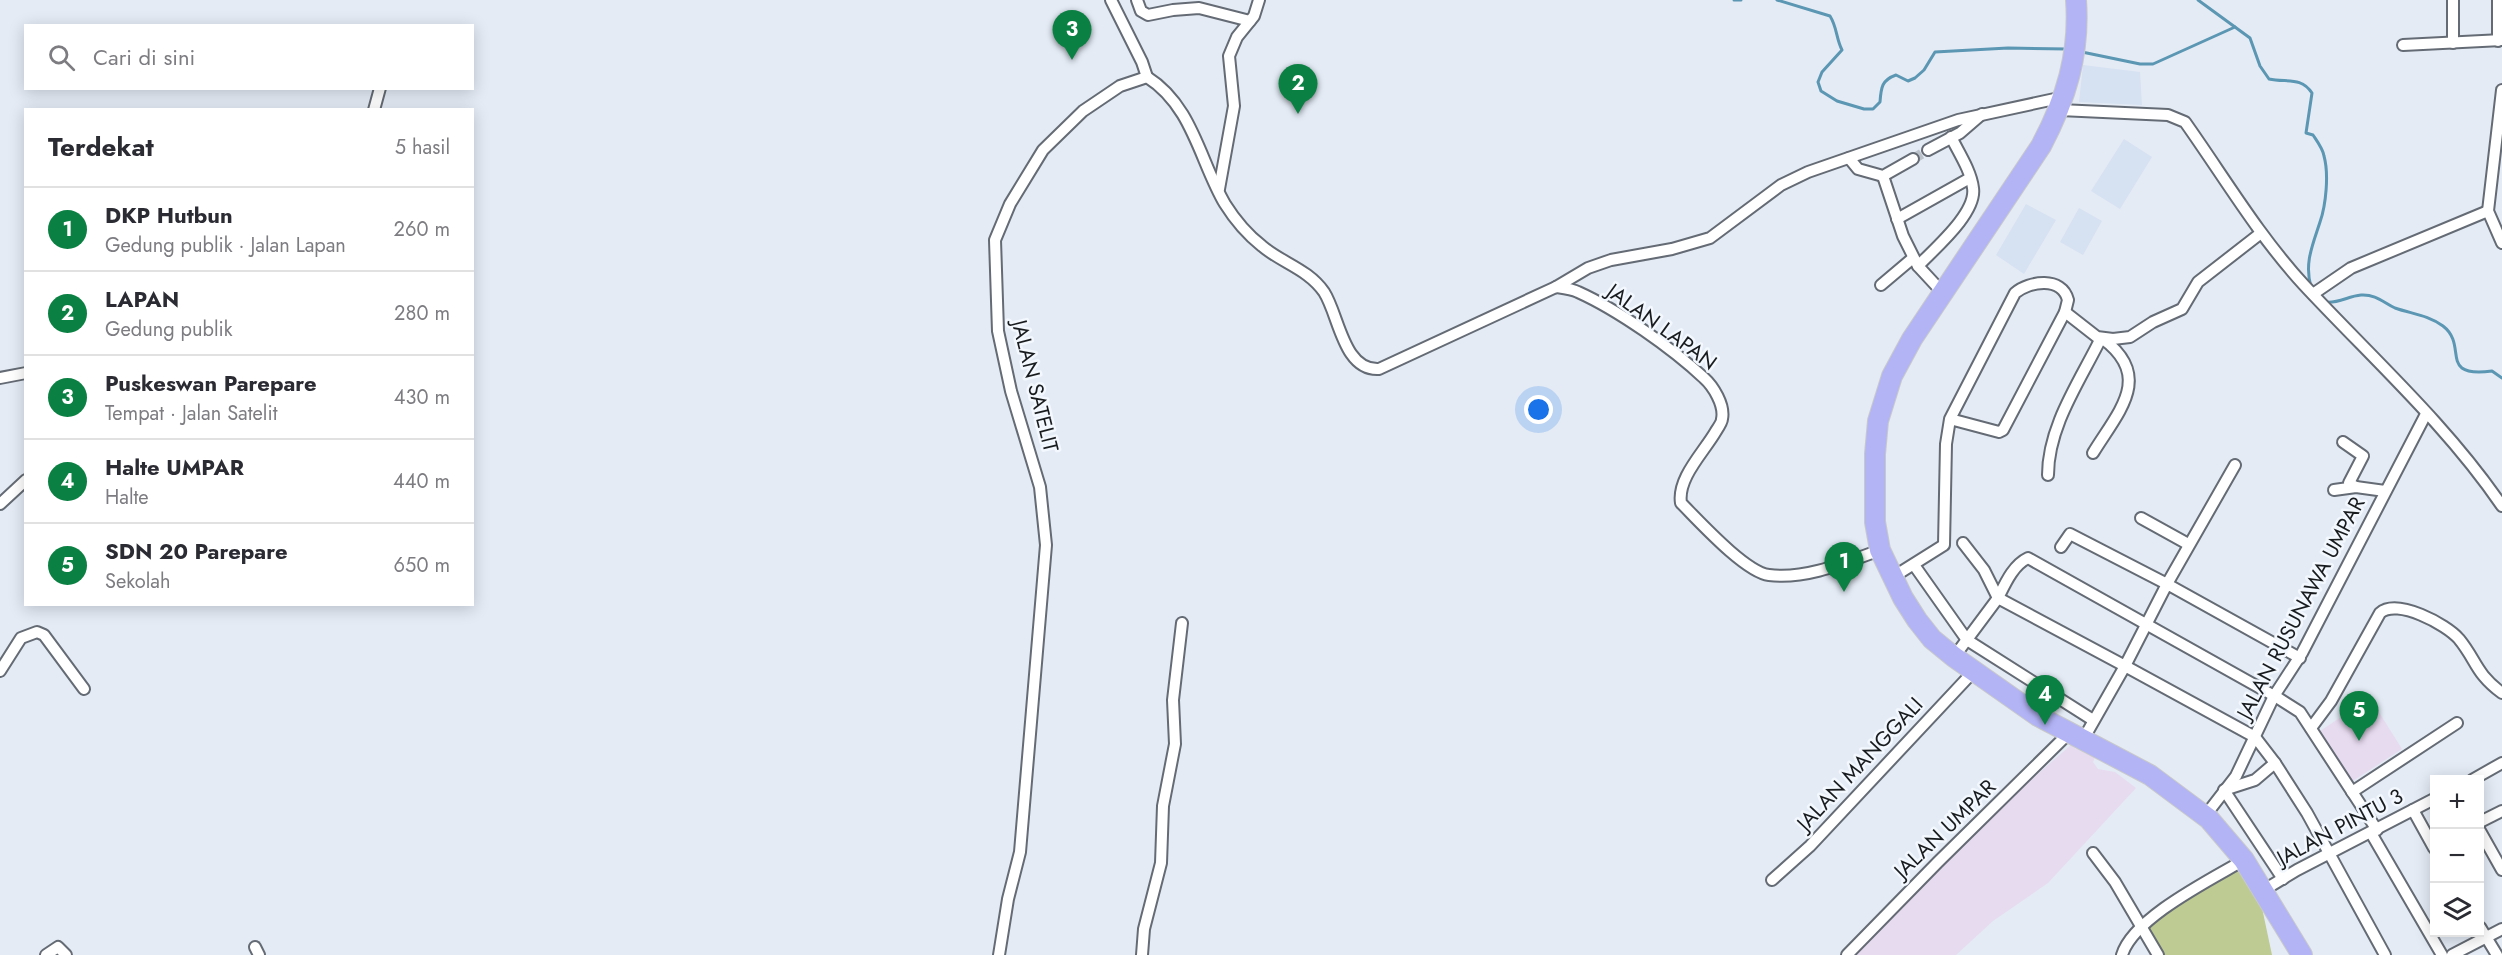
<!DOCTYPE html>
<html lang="id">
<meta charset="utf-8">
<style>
body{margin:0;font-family:Jost,sans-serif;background:#f7f7f7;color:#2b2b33}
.controls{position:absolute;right:18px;bottom:18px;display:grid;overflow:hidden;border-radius:0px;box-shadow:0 3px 15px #0003}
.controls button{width:54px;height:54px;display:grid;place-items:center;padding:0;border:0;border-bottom:2px solid #e1e1e2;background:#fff;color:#2b2b33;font:30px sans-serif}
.you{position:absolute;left:1539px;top:410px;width:21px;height:21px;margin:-15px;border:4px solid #fff;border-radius:50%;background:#1a73e8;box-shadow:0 0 0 9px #1a73e833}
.badge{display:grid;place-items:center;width:39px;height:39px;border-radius:50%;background:#0b8043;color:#fff;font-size:20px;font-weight:700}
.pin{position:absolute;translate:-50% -50px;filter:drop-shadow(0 2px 3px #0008)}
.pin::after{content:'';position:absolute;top:32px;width:21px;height:18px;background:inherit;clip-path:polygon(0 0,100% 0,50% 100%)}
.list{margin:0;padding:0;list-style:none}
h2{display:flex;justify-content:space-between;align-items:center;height:78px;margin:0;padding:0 24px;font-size:26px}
h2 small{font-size:20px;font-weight:400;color:#7c7c81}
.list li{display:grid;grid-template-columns:39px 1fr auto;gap:18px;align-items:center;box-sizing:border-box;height:84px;padding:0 24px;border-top:2px solid #e1e1e2}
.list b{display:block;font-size:22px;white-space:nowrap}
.list p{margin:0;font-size:20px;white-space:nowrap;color:#7c7c81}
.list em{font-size:20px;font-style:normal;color:#7c7c81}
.icon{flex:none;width:33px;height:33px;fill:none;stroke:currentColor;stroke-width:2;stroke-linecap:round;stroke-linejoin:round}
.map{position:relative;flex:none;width:2502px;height:955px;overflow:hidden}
.search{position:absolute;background:#fff;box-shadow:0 3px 15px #0003;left:24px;top:24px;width:450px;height:66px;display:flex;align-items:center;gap:15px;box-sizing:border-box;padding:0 21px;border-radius:0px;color:#7c7c81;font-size:22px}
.panel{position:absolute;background:#fff;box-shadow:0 3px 15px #0003;left:24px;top:108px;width:450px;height:498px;border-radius:0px}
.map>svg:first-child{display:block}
</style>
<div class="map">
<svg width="2502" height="955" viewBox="0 0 2502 955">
<rect width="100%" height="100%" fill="#e4ebf5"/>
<!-- built -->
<g fill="#d6e1f2">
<polygon points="2083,65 2140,72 2142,105 2079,102"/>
<polygon points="2124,139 2152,157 2120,209 2091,191"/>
<polygon points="2026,204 2056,220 2024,274 1996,255"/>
<polygon points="2079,208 2102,221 2083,255 2060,242"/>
</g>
<!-- education -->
<g fill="#e7dbf0">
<polygon points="2370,698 2402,749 2348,784 2317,733"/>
<polygon points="2080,744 2096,755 2093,762 2098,769 2115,772 2136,788 2048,883 1993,921 1956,955 1845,955 2002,805 2071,745 2076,749"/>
</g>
<!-- green -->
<polygon fill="#becb93" points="2242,863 2258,889 2272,955 2163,955 2144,926"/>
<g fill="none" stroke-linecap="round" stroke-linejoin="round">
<!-- stream -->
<g stroke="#5b96b3" stroke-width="3">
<polyline points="1734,0 1741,0"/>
<path d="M 1777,0 L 1830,16 C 1837,27 1836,38 1842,50 L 1822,72 L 1818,82 L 1821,91 L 1837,101 L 1864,109 L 1873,109 L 1880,102 C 1881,87 1882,80 1896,75 L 1908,81 L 1915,78 L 1924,70 L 1935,52 L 2008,48 L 2067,49"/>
<path d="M 2198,0 L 2250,38 L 2260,66 L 2269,79 C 2286,83 2301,76 2312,93 L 2306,133 L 2313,135 C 2317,141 2323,149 2324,156 C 2329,174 2326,205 2320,222 C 2313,244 2304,263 2311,287"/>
<polyline points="2082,52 2140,64 2153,64 2235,27"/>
<path d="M 2325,302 C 2338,304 2348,296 2361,295 C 2376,294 2384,303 2395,308 C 2412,314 2428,315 2443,326 C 2469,346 2437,378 2492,371 L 2502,378"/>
</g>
<!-- street-tunnel -->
<polyline stroke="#bbc2ca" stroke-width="10" stroke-dasharray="10 5" stroke-linecap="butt" points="1913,159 1928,150"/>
<defs>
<g id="street">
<polyline points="1111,0 1142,62 1147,77"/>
<polyline points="1137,0 1141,11 1148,15 1173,10 1199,8 1250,21"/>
<polyline points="2453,0 2453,43"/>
<polyline points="2498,0 2498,41"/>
<polyline points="2403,45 2502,40"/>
<polyline points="2502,90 2488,211 2502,243"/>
<polyline points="374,110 380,88"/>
<path d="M 2060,110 L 2168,115 L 2185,122 C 2224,177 2258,235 2304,285 C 2371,357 2446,424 2502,506"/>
<polyline points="1928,150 1960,133 1982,114"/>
<polyline points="1849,158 1858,169 1883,176 1913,159"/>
<polyline points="1883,176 1903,236 1918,266"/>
<polyline points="1219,189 1234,106 1229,56 1237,37 1254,16 1259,0"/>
<polyline points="1897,219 1970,178"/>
<polyline points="1881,285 1913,258"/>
<path d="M 1556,287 C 1563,288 1572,289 1578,292 C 1618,310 1672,348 1704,378 C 1713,386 1725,405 1722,419 C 1722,422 1718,428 1716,431 C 1704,452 1677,478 1681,503 C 1699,521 1745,572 1769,575 C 1805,580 1847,562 1880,550"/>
<path d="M 1943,293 L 1918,266 C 1934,249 1977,213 1973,188 C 1971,171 1959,153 1951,137"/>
<polyline points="2313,294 2351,268 2488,211"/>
<polyline points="2065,312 2097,337 2113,339 2130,337 2153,322 2182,309 2198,282 2261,233"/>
<polyline points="0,378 26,373"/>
<polyline points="2343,442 2363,456 2349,483 2356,487"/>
<path d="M 2093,453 C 2118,412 2154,377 2103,339"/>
<path d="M 2048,475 C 2048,426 2080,381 2101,338"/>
<polyline points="2334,490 2356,487 2385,491"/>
<polyline points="0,504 26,480"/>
<polyline points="2141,518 2188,544"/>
<polyline points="1963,543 1984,570 1998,598"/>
<polyline points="2061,547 2070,534 2167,584 2235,465"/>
<polyline points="1914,565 1967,640 2093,720"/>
<path d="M 1893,577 L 1944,545 L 1946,444 L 1950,419 L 2015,293 C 2029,281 2062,276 2068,300 L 2065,312 L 2003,430 L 1999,432 L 1950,419"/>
<path d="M 1998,598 C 2005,584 2013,565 2028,558 L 2278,698 L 2300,712 L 2377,830"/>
<polyline points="1954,657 1998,598 2125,666 2167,584 2300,658"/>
<polyline points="0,671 21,638 37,632 44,635 84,689"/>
<path d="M 2311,728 L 2331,701 L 2380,613 C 2397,598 2446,624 2459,639 C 2477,661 2475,673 2502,693"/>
<polyline points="2084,738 2125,666 2255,737 2275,763 2307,813 2385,955"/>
<polyline points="2275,763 2255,780 2224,790 2283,879"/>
<polyline points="2472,780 2502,763"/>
<polyline points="2352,792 2457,723"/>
<polyline points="2413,810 2434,848"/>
<polyline points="2205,816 2236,776 2274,696 2302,653 2426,414"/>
<polyline points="2480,822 2502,811"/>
<polyline points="2480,831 2502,870"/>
<polyline points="2371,833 2442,955"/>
<polyline points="2093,853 2115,882 2158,955"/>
<polyline points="1772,880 1810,846 1973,672"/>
<polyline points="2264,890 2297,870 2434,799"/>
<polyline points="2480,927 2497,955"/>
<polyline points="255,947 259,955"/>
<polyline points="46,955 58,947 66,955"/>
<path d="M 999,955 L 1008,899 L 1020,852 L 1046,545 L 1040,487 L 1011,391 L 998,331 L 995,240 L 1010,204 L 1043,150 L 1083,111 L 1120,86 L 1147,77 C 1193,106 1200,162 1225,204 C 1235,220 1248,235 1262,246 C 1282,263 1308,269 1324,292 C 1339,315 1343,371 1379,369 L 1556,287 L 1588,268 L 1611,260 L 1672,249 L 1710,238 L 1781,185 L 1808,172 L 1958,120 L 2064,97"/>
<polyline points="1142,955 1144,929 1161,863 1163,806 1175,744 1173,700 1182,623"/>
<polyline points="1847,955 1938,862 2070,732"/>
<path d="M 2122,955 C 2133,918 2210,880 2244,860"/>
<polyline points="2452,955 2502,929"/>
</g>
<path id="highway" d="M 2076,0 C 2080,54 2066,99 2041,146 L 1912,339 L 1892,376 L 1878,421 L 1875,454 L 1875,522 L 1880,550 L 1903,598 L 1917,620 L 1932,639 L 1954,657 L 2038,716 L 2150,775 L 2209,819 L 2244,860 L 2302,955"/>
</defs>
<!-- street casing -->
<use href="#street" stroke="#656b74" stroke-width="14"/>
<!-- highway casing -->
<use href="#highway" stroke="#c8c9c9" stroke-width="22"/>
<!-- street -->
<use href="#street" stroke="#fff" stroke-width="10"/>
<!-- highway -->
<use href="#highway" stroke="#b3b4f6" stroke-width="20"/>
</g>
<g text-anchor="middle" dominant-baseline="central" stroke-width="5" stroke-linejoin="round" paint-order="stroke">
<!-- street labels -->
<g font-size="21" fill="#191c1f" stroke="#f3f8fe">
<text transform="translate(1662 327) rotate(36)">JALAN LAPAN</text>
<text transform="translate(1035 386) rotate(76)">JALAN SATELIT</text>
<text transform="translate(2301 608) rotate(-62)">JALAN RUSUNAWA UMPAR</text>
<text transform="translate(1860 764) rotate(-47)">JALAN MANGGALI</text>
<text transform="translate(2340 827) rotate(-28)">JALAN PINTU 3</text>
<text transform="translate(1945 829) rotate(-44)">JALAN UMPAR</text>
</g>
</g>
</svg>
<div class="controls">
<button>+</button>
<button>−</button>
<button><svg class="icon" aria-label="layers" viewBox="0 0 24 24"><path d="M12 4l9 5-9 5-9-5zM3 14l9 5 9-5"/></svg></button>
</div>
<div class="you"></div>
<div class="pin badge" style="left:1844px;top:592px">1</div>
<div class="pin badge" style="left:1298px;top:114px">2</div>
<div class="pin badge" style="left:1072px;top:60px">3</div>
<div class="pin badge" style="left:2045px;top:725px">4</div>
<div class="pin badge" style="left:2359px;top:741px">5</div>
<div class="search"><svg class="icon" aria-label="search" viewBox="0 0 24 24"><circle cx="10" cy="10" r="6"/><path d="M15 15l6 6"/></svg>Cari di sini</div>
<section class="panel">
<h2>Terdekat<small>5 hasil</small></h2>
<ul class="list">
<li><span class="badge">1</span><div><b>DKP Hutbun</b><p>Gedung publik · Jalan Lapan</p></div><em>260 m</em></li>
<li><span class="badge">2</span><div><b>LAPAN</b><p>Gedung publik</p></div><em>280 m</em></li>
<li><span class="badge">3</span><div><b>Puskeswan Parepare</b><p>Tempat · Jalan Satelit</p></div><em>430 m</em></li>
<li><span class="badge">4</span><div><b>Halte UMPAR</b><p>Halte</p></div><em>440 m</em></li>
<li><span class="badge">5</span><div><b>SDN 20 Parepare</b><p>Sekolah</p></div><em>650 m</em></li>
</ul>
</section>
</div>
